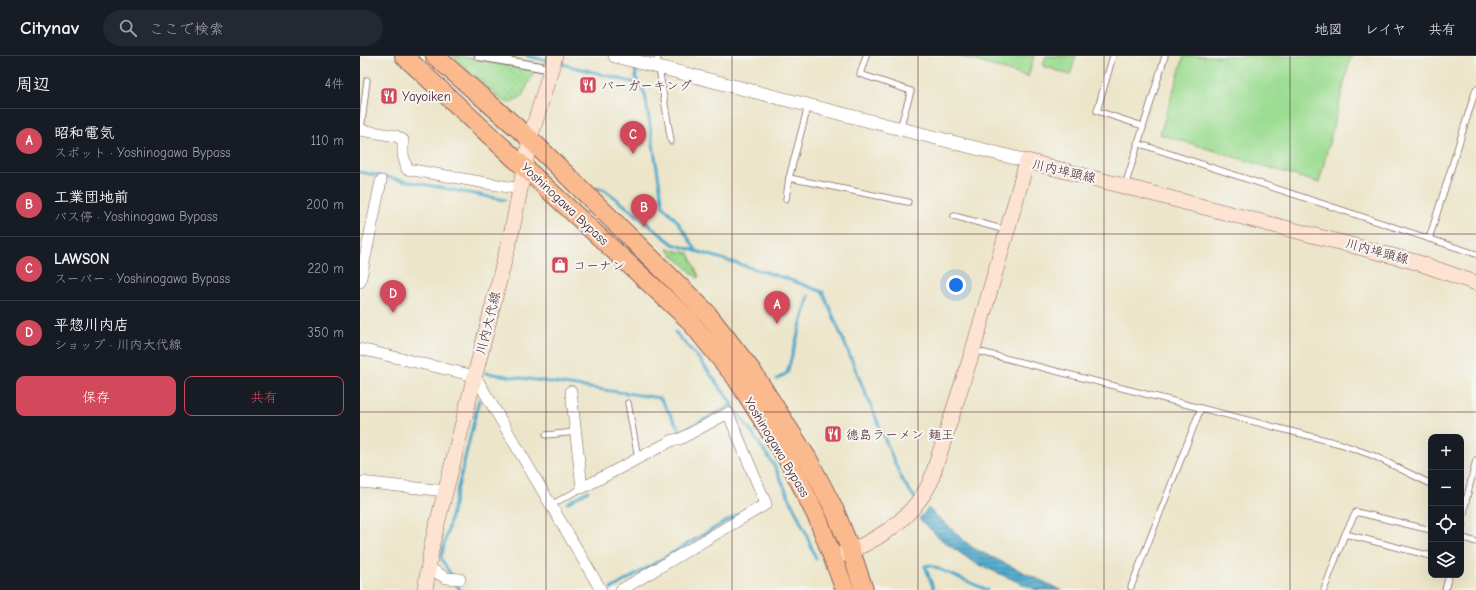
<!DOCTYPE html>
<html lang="ja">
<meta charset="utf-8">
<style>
body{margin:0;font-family:"Comic Neue","Klee One",sans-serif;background:#242831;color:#f1f3f6}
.controls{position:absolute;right:12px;bottom:12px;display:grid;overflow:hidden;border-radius:8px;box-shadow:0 4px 16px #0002}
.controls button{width:36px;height:36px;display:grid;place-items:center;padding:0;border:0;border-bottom:1px solid #363941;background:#171b24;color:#f1f3f6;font:20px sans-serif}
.you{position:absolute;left:596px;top:229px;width:14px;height:14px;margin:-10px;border:3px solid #fff;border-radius:50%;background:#1a73e8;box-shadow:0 0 0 6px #1a73e833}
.badge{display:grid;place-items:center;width:26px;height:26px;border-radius:50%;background:#d1495b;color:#fff;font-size:13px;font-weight:700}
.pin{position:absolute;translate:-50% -33px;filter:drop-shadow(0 1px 2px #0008)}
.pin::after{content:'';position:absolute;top:21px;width:14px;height:12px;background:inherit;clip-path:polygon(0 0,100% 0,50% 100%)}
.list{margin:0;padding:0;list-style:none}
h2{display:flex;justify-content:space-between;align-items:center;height:52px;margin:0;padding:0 16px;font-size:17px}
h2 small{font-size:13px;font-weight:400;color:#9ea1a6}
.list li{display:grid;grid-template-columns:26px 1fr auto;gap:12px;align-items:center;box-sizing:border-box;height:64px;padding:0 16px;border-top:1px solid #363941}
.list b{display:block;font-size:15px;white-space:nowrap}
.list p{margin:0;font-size:13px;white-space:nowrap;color:#9ea1a6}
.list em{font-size:13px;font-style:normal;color:#9ea1a6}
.actions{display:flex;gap:8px;padding:12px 16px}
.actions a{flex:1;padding:9px 0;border:1px solid #d1495b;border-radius:8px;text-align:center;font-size:14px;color:#d1495b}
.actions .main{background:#d1495b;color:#fff}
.icon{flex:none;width:22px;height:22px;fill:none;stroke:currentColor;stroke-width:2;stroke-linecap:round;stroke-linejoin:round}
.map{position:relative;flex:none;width:1116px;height:534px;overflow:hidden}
header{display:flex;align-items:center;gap:24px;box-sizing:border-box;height:56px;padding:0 20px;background:#171b24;border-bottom:1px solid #363941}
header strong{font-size:19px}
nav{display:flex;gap:22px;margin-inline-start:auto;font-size:14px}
.search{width:280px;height:36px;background:#242831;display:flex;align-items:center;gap:10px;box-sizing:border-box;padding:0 14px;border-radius:22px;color:#9ea1a6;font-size:15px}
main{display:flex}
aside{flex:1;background:#171b24}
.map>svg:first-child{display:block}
</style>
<header>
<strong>Citynav</strong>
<div class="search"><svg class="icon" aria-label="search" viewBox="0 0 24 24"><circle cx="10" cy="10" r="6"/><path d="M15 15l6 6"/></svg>ここで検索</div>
<nav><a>地図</a><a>レイヤ</a><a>共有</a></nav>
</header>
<main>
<aside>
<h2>周辺<small>4件</small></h2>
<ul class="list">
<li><span class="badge">A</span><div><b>昭和電気</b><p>スポット · Yoshinogawa Bypass</p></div><em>110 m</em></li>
<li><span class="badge">B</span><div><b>工業団地前</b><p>バス停 · Yoshinogawa Bypass</p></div><em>200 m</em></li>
<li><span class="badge">C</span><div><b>LAWSON</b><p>スーパー · Yoshinogawa Bypass</p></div><em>220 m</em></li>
<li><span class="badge">D</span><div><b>平惣川内店</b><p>ショップ · 川内大代線</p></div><em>350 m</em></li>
</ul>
<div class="actions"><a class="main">保存</a><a>共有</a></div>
</aside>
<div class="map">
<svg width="1116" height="534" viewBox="0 0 1116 534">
<defs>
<pattern id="green-dots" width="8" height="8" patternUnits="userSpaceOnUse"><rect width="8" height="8" fill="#9ddd93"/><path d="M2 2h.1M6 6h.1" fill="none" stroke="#89bd7f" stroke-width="1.8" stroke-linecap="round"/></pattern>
<pattern id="water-rules" width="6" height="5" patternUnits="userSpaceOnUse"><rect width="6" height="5" fill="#4ca8ca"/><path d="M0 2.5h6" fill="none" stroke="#4188a4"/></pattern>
</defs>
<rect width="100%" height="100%" fill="#f6f6f2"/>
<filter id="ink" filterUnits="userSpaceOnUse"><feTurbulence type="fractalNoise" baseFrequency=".025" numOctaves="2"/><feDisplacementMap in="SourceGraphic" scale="8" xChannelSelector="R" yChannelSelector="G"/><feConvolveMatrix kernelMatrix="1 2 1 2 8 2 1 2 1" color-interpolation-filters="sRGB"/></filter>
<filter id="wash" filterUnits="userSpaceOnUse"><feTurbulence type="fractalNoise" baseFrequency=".012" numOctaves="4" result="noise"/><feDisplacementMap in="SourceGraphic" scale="16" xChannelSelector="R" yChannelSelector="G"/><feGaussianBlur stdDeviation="0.9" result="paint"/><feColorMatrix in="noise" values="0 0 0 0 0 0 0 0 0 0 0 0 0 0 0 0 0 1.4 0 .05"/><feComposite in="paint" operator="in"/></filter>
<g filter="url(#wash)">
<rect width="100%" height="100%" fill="#ece5c9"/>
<!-- green -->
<g fill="url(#green-dots)" stroke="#747e5f">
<polygon points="92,0 99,0 175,14 161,42 151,47 143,45"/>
<polygon points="307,193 329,197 339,221 337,222"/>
</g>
<!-- pitch -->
<g fill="#9ddd93" stroke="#747e5f">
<polygon points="599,0 674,0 668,21"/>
<polygon points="686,0 716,0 710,19 683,10"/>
<polygon points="824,0 991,0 959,127 800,78"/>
</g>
<!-- water -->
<polygon fill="url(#water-rules)" stroke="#4b647a" points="568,452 613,492 701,534 676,534 613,506 583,485 559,463"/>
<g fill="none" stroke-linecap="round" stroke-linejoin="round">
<!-- stream -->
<g stroke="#4ca8ca" stroke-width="3">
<polyline points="167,0 189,5"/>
<polyline points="198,7 280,28"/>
<polyline points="275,9 276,22 285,38 303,150 318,166 336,194"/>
<polyline points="0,116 145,144"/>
<polyline points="238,132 245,134 313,188 425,222 463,236 542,424 555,442"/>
<polyline points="315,276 340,304 367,341 414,409 445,475 456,503"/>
<polyline points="126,317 300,342 321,376 371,349"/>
<polyline points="417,323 427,317 449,240"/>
<polyline points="207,447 228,435"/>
<polyline points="91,519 81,502 119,344"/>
<polyline points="95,525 100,534"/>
<polyline points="251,533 397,447"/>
<polyline points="574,534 565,510 570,509 627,534"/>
</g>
</g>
</g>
<g filter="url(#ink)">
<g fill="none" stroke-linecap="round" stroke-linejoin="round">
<defs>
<g id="service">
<polyline points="297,0 311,85"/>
<polyline points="506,0 500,18 551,35 540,72"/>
<polyline points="753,0 737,55 783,70"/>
<polyline points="448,50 429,122 548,146"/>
<polyline points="1,74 7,24"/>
<polyline points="777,87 1116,198"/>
<polyline points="765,130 805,0"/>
<polyline points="426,143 429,122"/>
<polyline points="594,160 646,174"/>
<polyline points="1069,183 1116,33"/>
<polyline points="613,294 981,388 1014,400 1071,428"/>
<polyline points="268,347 278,402"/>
<polyline points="186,379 216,376"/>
<polyline points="1101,442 1106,445 1116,404"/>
<polyline points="191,449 222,432"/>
<polyline points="1101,477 1106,445"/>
<polyline points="985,478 996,456 1071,474"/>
<polyline points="1101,481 1116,486"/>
<polyline points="771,531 841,352"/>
<polyline points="964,534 985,478 1071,500"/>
<polyline points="1085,534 1089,519"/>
</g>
<polyline id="pedestrian" points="119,0 181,11"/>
<g id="minor">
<polyline points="0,74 36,80 43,84 43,99 47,113 160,133"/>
<polyline points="0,226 21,125"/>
<polyline points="0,293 115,320 241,534"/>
<polyline points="211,335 222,432 313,384 320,383 368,357 406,448 261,534"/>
<polyline points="0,426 86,435"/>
<polyline points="69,512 86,522 100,523"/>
</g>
<polyline id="tertiary" points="255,0 667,105"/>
<g id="secondary">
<path d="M 473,502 C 513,487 549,467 570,427 L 613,294 L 667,105 L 1056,206 L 1116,227"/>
<polyline points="65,534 72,488 152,174 170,83 195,0"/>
</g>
<g id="trunk">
<polyline points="44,0 329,264 376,322 431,409 458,463 485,534"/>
<polyline points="75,0 170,83 346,256 392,315 448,403 475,455 491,495 504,534"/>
</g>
</defs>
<!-- service casing -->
<use href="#service" stroke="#836462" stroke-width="7"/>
<!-- pedestrian casing -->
<use href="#pedestrian" stroke="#836462" stroke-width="10"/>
<!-- minor casing -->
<use href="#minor" stroke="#836462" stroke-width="12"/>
<!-- tertiary casing -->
<use href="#tertiary" stroke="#836462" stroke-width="14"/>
<!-- secondary casing -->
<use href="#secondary" stroke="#836462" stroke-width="16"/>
<!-- trunk casing -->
<use href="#trunk" stroke="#836462" stroke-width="20"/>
<!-- service -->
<use href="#service" stroke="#fff" stroke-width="5.5"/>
<!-- pedestrian -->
<use href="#pedestrian" stroke="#fff" stroke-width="8"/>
<!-- minor -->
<use href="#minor" stroke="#fff" stroke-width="11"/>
<!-- tertiary -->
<use href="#tertiary" stroke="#fff" stroke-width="13"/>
<!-- secondary -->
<use href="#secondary" stroke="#fde3d1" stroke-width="15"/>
<!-- trunk -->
<use href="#trunk" stroke="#fbba8d" stroke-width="18"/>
</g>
</g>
<!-- grid -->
<path fill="none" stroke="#4a1f2b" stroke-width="1" stroke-opacity="0.55" d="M 186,0 L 186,534M 372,0 L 372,534M 558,0 L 558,534M 744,0 L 744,534M 930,0 L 930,534M 0,178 L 1116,178M 0,356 L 1116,356"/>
<!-- icons -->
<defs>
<symbol id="restaurant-square" viewBox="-11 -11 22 22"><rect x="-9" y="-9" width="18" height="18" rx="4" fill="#d1495b" stroke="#f6f6f2"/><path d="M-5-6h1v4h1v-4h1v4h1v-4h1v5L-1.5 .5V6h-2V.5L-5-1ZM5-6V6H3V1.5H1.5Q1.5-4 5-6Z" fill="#fff"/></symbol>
<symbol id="shop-square" viewBox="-11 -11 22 22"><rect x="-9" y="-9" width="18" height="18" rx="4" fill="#d1495b" stroke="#f6f6f2"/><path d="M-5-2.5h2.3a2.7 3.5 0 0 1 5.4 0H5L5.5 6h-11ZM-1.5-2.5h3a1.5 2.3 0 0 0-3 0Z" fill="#fff"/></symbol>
</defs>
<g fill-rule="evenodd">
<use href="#restaurant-square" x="218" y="19" width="20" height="20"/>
<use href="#restaurant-square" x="19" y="30" width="20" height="20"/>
<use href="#shop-square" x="190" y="199" width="20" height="20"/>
<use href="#restaurant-square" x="463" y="368" width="20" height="20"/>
</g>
<g text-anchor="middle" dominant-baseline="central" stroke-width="4" stroke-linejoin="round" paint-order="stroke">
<!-- poi labels -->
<g font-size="13" fill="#4a1f2b" stroke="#f6f6f2" text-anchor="start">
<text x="241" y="29">バーガーキング</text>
<text x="42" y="40">Yayoiken</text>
<text x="213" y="209">コーナン</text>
<text x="486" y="378">徳島ラーメン 麺王</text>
</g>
<!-- street labels -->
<g font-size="13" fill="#4a1f2b" stroke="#f6f6f2">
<text transform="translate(704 115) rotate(13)">川内埠頭線</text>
<text transform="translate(205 148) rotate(43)">Yoshinogawa Bypass</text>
<text transform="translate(1017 195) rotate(15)">川内埠頭線</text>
<text transform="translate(128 267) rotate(-76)">川内大代線</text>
<text transform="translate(417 391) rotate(59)">Yoshinogawa Bypass</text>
</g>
</g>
</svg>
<div class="controls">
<button>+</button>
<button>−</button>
<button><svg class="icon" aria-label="locate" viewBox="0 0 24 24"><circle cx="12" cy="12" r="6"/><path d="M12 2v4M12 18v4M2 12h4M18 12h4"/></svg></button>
<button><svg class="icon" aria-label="layers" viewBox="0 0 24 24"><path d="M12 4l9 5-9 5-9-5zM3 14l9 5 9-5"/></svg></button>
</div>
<div class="you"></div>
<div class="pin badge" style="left:417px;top:268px">A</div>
<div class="pin badge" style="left:284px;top:171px">B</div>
<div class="pin badge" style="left:273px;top:98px">C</div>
<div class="pin badge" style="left:33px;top:257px">D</div>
</div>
</main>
